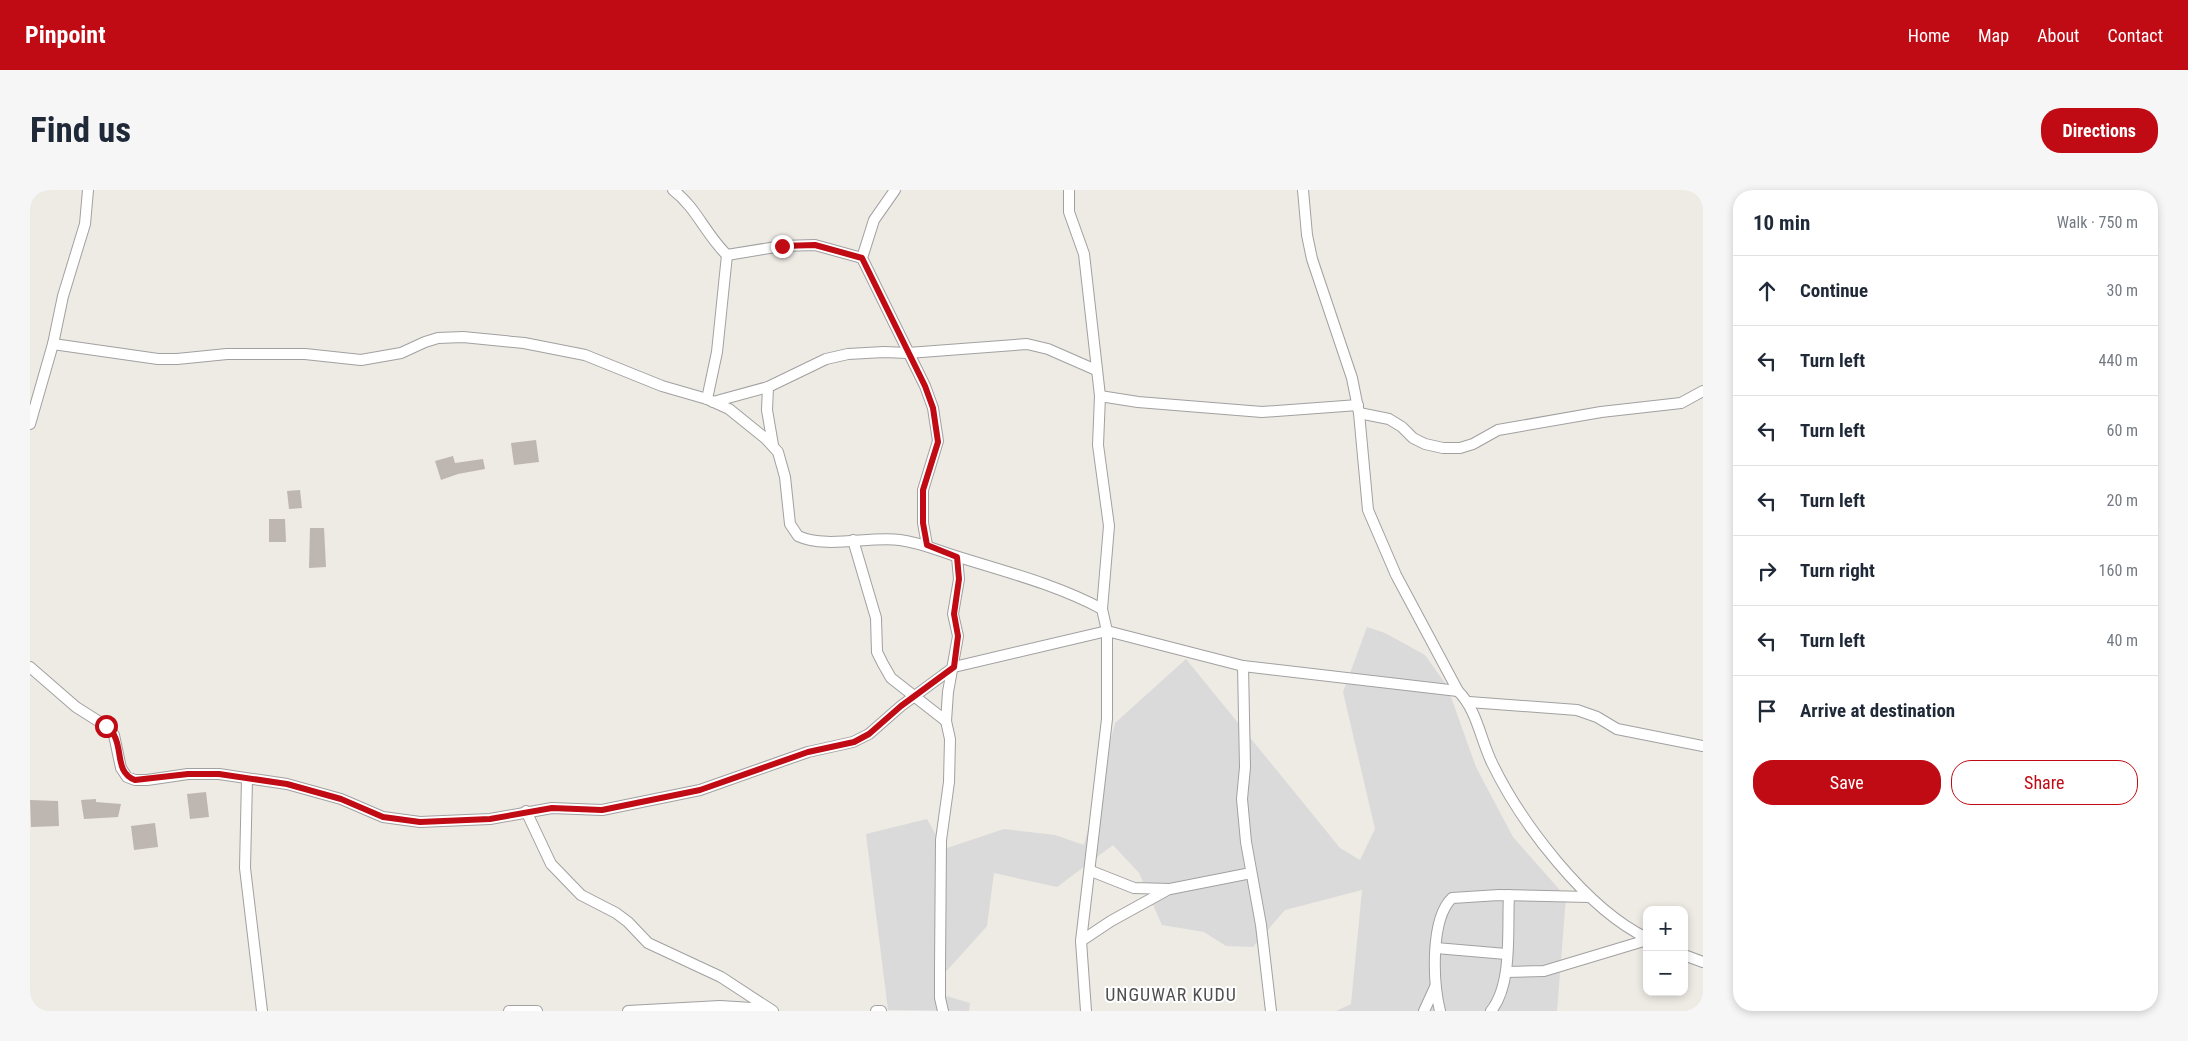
<!DOCTYPE html>
<meta charset="utf-8">
<style>
body{margin:0;font-family:"Roboto Condensed",sans-serif;background:#f6f6f7;color:#1f2937}
.controls{position:absolute;right:15px;bottom:15px;display:grid;overflow:hidden;border-radius:10px;box-shadow:0 2px 8px #0003}
.controls button{width:45px;height:45px;display:grid;place-items:center;padding:0;border:0;border-bottom:1px solid #e0e1e3;background:#fff;color:#1f2937;font:25px sans-serif}
.stop{position:absolute;width:15px;height:15px;margin:-11px;border:4px solid #c00b15;border-radius:50%;background:#fff}
.stop.end{background:#c00b15;border-color:#fff;box-shadow:0 1px 5px #0008}
.list{margin:0;padding:0;list-style:none}
h2{display:flex;justify-content:space-between;align-items:center;height:65px;margin:0;padding:0 20px;font-size:21px}
h2 small{font-size:16px;font-weight:400;color:#747a83}
.list li{display:grid;grid-template-columns:32px 1fr auto;gap:15px;align-items:center;box-sizing:border-box;height:70px;padding:0 20px;border-top:1px solid #e0e1e3}
.list b{display:block;font-size:19px;white-space:nowrap}
.list em{font-size:16px;font-style:normal;color:#747a83}
.actions{display:flex;gap:10px;padding:15px 20px}
.actions a{flex:1;padding:11px 0;border:1px solid #c00b15;border-radius:20px;text-align:center;font-size:18px;color:#c00b15}
.actions .main{background:#c00b15;color:#fff}
.icon{flex:none;width:28px;height:28px;fill:none;stroke:currentColor;stroke-width:2;stroke-linecap:round;stroke-linejoin:round}
.map{position:relative;flex:none;width:1673px;height:821px;overflow:hidden;border-radius:20px}
header{display:flex;align-items:center;gap:30px;box-sizing:border-box;height:70px;padding:0 25px;background:#c00b15;color:#fff}
header strong{font-size:24px}
nav{display:flex;gap:28px;margin-inline-start:auto;font-size:18px}
.intro{display:flex;align-items:center;justify-content:space-between;box-sizing:border-box;height:120px;padding:0 30px}
h1{margin:0;font-size:35px}
.button{padding:12px 22px;border-radius:20px;background:#c00b15;color:#fff;font-size:18px;font-weight:700}
main{display:flex;gap:30px;padding:0 30px}
aside{flex:1;background:#fff;border-radius:20px;box-shadow:0 2px 8px #0003}
.map>svg:first-child{display:block}
</style>
<header>
<strong>Pinpoint</strong>
<nav><a>Home</a><a>Map</a><a>About</a><a>Contact</a></nav>
</header>
<div class="intro"><h1>Find us</h1><a class="button">Directions</a></div>
<main>
<div class="map">
<svg width="1673" height="821" viewBox="0 0 1673 821">
<rect width="100%" height="100%" fill="#eeeae4"/>
<!-- residential -->
<polygon fill="#dbdadb" points="1337,437 1355,443 1395,465 1417,496 1446,577 1483,647 1536,707 1527,821 1306,821 1321,814 1332,700 1255,720 1223,757 1196,756 1174,742 1132,735 1109,683 1083,655 1027,697 964,683 957,736 913,785 913,805 940,813 939,821 858,820 836,644 897,629 914,659 974,639 1025,645 1054,655 1085,533 1156,469 1310,658 1330,670 1345,639 1313,502"/>
<!-- building -->
<g fill="#beb6b1">
<polygon points="506,250 509,272 484,275 481,253"/>
<polygon points="423,266 425,273 453,269 455,279 428,284 411,290 405,271"/>
<polygon points="270,300 272,318 259,319 257,301"/>
<polygon points="239,329 255,329 256,352 239,352"/>
<polygon points="280,338 294,338 296,377 279,378"/>
<polygon points="176,602 179,627 160,629 157,604"/>
<polygon points="66,609 66,612 91,614 88,627 54,629 51,610"/>
<polygon points="0,610 28,611 29,636 1,637"/>
<polygon points="125,633 128,657 104,660 101,636"/>
</g>
<g fill="none" stroke-linecap="round" stroke-linejoin="round">
<defs>
<g id="street">
<path d="M 643,0 C 666,17 676,45 697,65"/>
<polyline points="865,0 844,30 832,68 895,196 903,218 908,251 893,300 893,333 897,355"/>
<polyline points="1039,0 1039,22 1054,64 1070,206 1068,255 1079,336 1072,419 1077,441 1077,529 1051,751 1056,821"/>
<path d="M 1273,0 L 1277,45 L 1282,69 L 1322,188 L 1329,223 L 1338,320 L 1366,385 L 1428,501 C 1447,520 1450,548 1462,573 C 1491,633 1556,719 1617,748"/>
<polyline points="697,65 752,56 785,55 832,68"/>
<path d="M 23,154 L 128,169 L 147,169 L 197,164 L 275,164 L 331,170 L 371,163 L 395,152 L 408,148 L 433,147 L 494,153 L 555,165 L 632,196 L 677,209 L 699,219 L 735,248 L 748,262 L 755,287 L 760,334 L 768,346 C 796,359 839,346 870,350 C 893,353 911,362 932,368 C 980,383 1027,395 1072,419"/>
<polyline points="738,197 737,220 743,255"/>
<polyline points="1070,206 1108,212 1232,222 1328,215"/>
<polyline points="677,209 687,162 697,65"/>
<polyline points="683,212 738,197 796,169 818,164 854,162 878,163 997,154 1018,159 1066,180"/>
<polyline points="1329,223 1359,229 1372,237 1383,248 1395,254 1413,258 1430,258 1443,254 1468,240 1571,222 1651,213 1673,201"/>
<polyline points="0,234 23,154 33,106 55,34 58,0"/>
<polyline points="823,350 846,428 847,462 853,474 861,488 916,531"/>
<polyline points="1213,476 1215,577 1212,609 1216,652 1231,735 1241,821"/>
<polyline points="0,477 46,517 76,536 84,545 91,578 97,587 105,590 117,590 158,584 189,584 257,594 311,609 353,627 390,632 460,629 522,618 572,620 670,600 778,562 823,552 839,544 871,516 924,477 1077,441 1213,476 1428,501"/>
<polyline points="1439,512 1547,520 1567,527 1587,539 1673,556"/>
<polyline points="217,589 215,678 232,821"/>
<polyline points="496,621 521,674 551,705 586,723 598,732 618,753 691,787 743,821"/>
<polyline points="1061,681 1104,698 1140,699 1221,683"/>
<polyline points="1051,751 1081,731 1139,699"/>
<polyline points="1406,758 1476,764"/>
<polyline points="1654,765 1673,772"/>
<polyline points="1476,782 1514,781 1617,750"/>
<polyline points="479,821 507,821"/>
<polyline points="598,821 690,816 738,819"/>
<polyline points="846,821 851,821"/>
<polyline points="913,821 910,808 910,778 911,650 919,592 920,549 916,531 918,502 928,446 923,424 929,389 927,367"/>
<polyline points="1394,821 1405,797"/>
<path d="M 1410,821 C 1403,793 1400,729 1422,708 L 1469,705 L 1559,707"/>
<path d="M 1461,821 C 1483,794 1477,740 1479,705"/>
</g>
</defs>
<!-- street casing -->
<use href="#street" stroke="#a1a1a1" stroke-width="12"/>
<!-- street -->
<use href="#street" stroke="#fff" stroke-width="10"/>
</g>
<g fill="none" stroke-linecap="round" stroke-linejoin="round">
<!-- route -->
<path stroke="#c00b15" stroke-width="6" d="M 76,536 C 79,539 83,542 84,545 C 93,561 85,582 105,590 L 158,584 L 189,584 L 257,594 L 311,609 L 353,627 L 390,632 L 460,629 L 522,618 L 572,620 L 670,600 L 778,562 L 824,552 L 839,544 L 871,516 L 924,477 L 928,446 L 924,424 L 929,389 L 927,367 L 897,355 L 893,333 L 893,300 L 908,252 L 903,218 L 895,196 L 832,68 L 785,55 L 752,56"/>
</g>
<g text-anchor="middle" dominant-baseline="central" stroke-width="4" stroke-linejoin="round" paint-order="stroke">
<!-- quarter labels -->
<g font-size="18" letter-spacing="1" fill="#505050" stroke="#fff">
<text x="1141" y="804">UNGUWAR KUDU</text>
</g>
</g>
</svg>
<div class="controls">
<button>+</button>
<button>−</button>
</div>
<div class="stop" style="left:76px;top:536px"></div>
<div class="stop end" style="left:752px;top:56px"></div>
</div>
<aside>
<h2>10 min<small>Walk · 750 m</small></h2>
<ul class="list">
<li><svg class="icon" aria-label="ahead" viewBox="0 0 24 24"><path d="M12 20V5M6 11l6-6 6 6"/></svg><div><b>Continue</b></div><em>30 m</em></li>
<li><svg class="icon" aria-label="left" viewBox="0 0 24 24"><path d="M17 20v-9H6M10 6l-5 5 5 5"/></svg><div><b>Turn left</b></div><em>440 m</em></li>
<li><svg class="icon" aria-label="left" viewBox="0 0 24 24"><path d="M17 20v-9H6M10 6l-5 5 5 5"/></svg><div><b>Turn left</b></div><em>60 m</em></li>
<li><svg class="icon" aria-label="left" viewBox="0 0 24 24"><path d="M17 20v-9H6M10 6l-5 5 5 5"/></svg><div><b>Turn left</b></div><em>20 m</em></li>
<li><svg class="icon" aria-label="right" viewBox="0 0 24 24"><path d="M7 20v-9h11M14 6l5 5-5 5"/></svg><div><b>Turn right</b></div><em>160 m</em></li>
<li><svg class="icon" aria-label="left" viewBox="0 0 24 24"><path d="M17 20v-9H6M10 6l-5 5 5 5"/></svg><div><b>Turn left</b></div><em>40 m</em></li>
<li><svg class="icon" aria-label="arrive" viewBox="0 0 24 24"><path d="M6 21V4h12l-3 4 3 4H6"/></svg><div><b>Arrive at destination</b></div></li>
</ul>
<div class="actions"><a class="main">Save</a><a>Share</a></div>
</aside>
</main>
